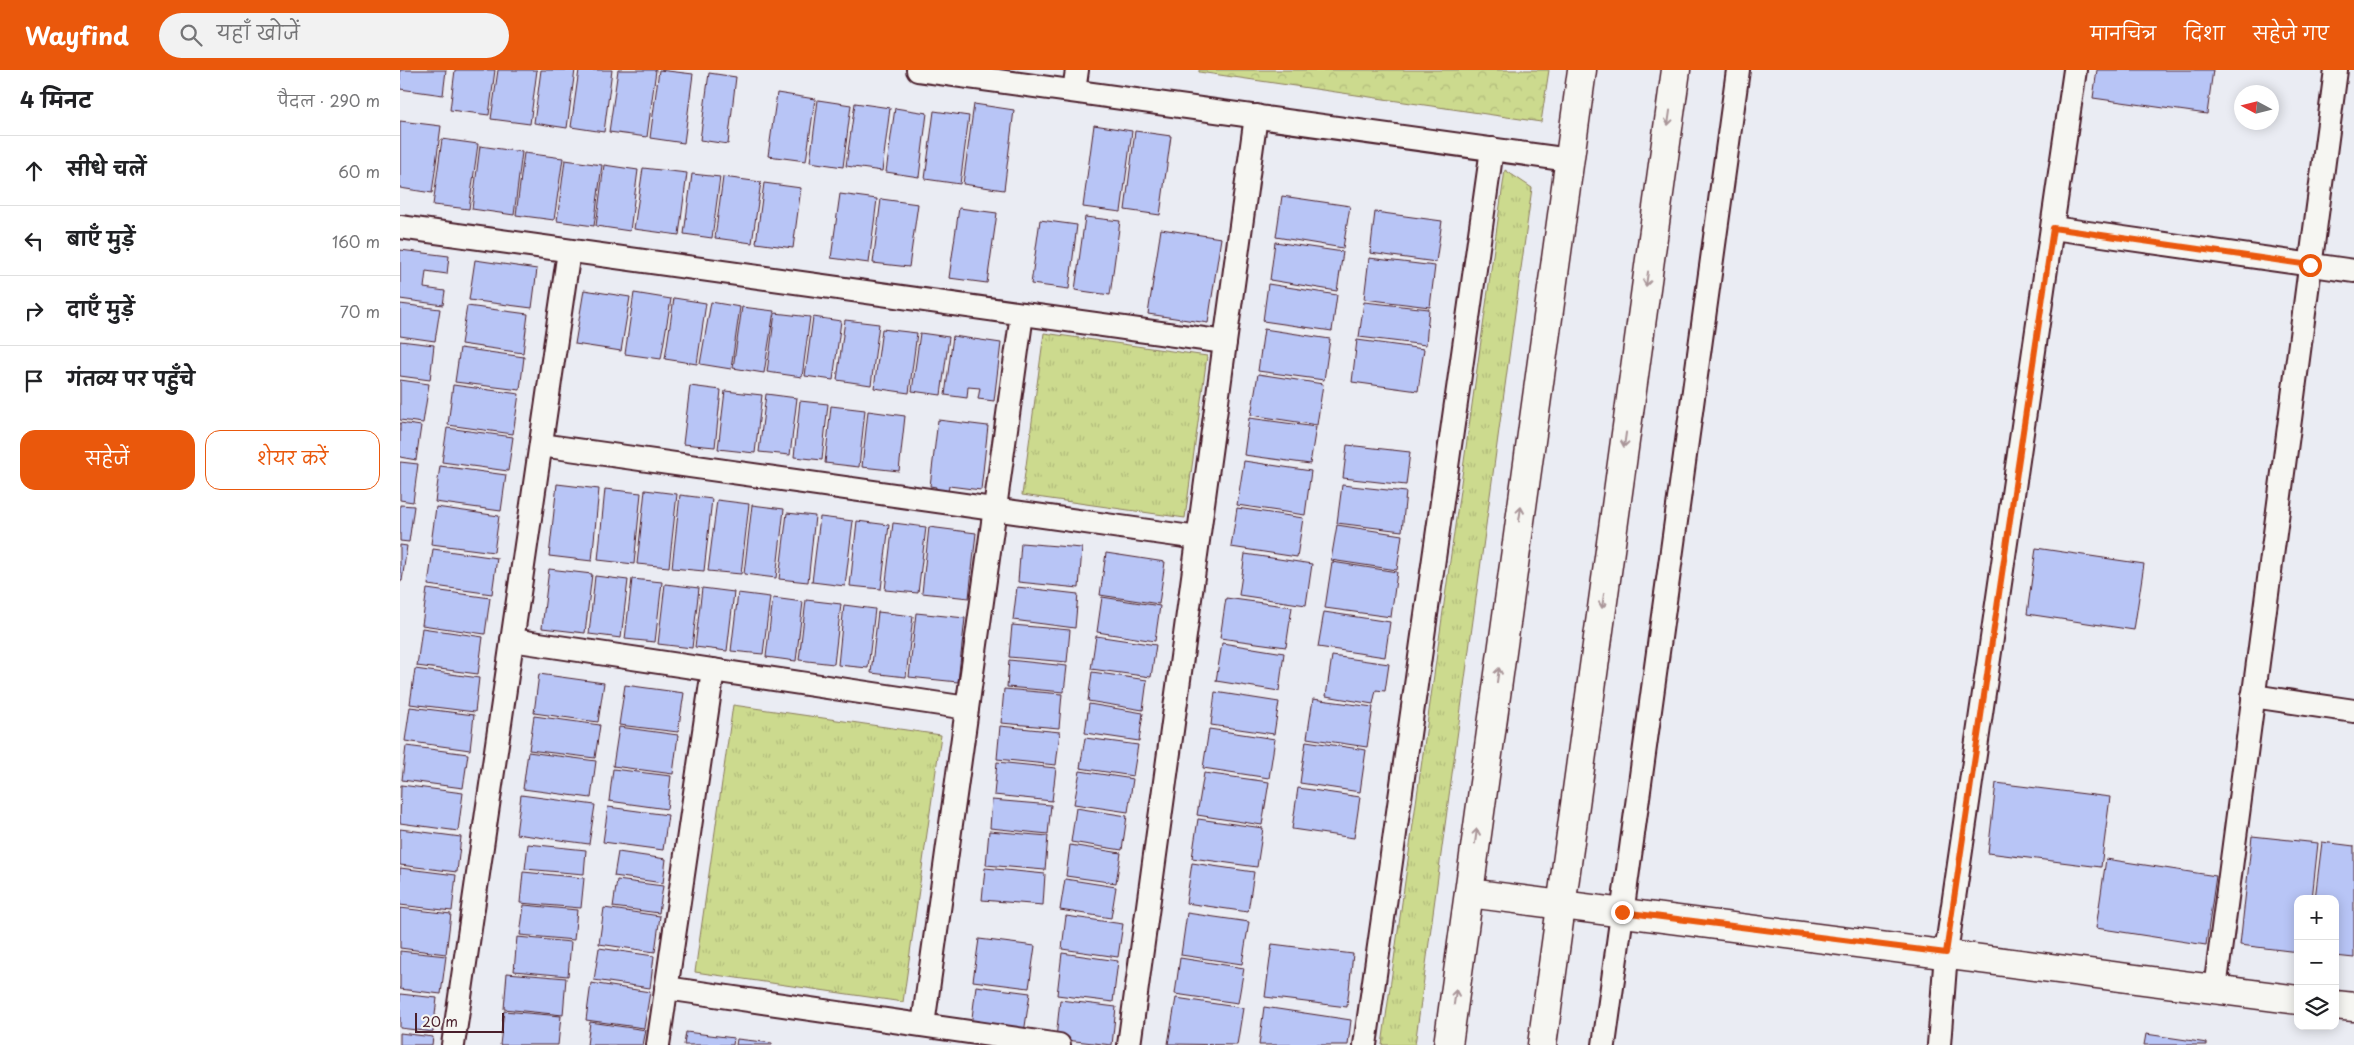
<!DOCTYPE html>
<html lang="hi">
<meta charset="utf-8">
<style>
body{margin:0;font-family:"Playpen Sans","Playpen Sans Deva",sans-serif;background:#f2f2f2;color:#202124}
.controls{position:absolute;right:15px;bottom:15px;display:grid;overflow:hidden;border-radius:10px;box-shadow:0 2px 12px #0003}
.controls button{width:45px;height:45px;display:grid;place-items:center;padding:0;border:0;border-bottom:1px solid #e0e0e0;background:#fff;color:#202124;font:25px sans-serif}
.compass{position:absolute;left:1834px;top:15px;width:45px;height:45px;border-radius:50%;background:#fff;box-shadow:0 2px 12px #0003;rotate:277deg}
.scale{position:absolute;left:15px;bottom:12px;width:89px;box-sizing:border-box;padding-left:5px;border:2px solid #4a1f2b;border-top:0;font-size:14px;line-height:18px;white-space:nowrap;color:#4a1f2b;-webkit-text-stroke:4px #f6f6f2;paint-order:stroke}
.stop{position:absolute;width:15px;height:15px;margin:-11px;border:4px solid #ea580c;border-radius:50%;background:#fff}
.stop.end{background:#ea580c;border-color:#fff;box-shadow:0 1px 5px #0008}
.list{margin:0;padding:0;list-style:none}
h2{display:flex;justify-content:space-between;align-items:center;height:65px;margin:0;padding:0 20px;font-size:21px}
h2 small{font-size:16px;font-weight:400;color:#757577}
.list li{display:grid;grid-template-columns:32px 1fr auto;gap:15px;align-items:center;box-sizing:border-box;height:70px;padding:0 20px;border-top:1px solid #e0e0e0}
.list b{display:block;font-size:19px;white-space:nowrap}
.list em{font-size:16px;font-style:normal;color:#757577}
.actions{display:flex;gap:10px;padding:15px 20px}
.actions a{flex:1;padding:11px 0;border:1px solid #ea580c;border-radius:15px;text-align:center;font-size:18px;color:#ea580c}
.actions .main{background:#ea580c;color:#fff}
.icon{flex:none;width:28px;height:28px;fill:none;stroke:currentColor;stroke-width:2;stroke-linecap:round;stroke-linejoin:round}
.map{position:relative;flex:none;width:1954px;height:975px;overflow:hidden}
header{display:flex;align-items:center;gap:30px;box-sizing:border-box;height:70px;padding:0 25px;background:#ea580c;color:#fff}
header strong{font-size:24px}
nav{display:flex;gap:28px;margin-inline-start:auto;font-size:18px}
.search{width:350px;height:45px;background:#f2f2f2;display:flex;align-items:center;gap:12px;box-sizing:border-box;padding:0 18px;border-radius:28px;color:#757577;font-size:19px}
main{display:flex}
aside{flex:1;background:#fff}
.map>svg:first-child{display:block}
</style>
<header>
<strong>Wayfind</strong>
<div class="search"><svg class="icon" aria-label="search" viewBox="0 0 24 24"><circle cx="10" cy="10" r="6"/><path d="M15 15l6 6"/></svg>यहाँ खोजें</div>
<nav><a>मानचित्र</a><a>दिशा</a><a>सहेजे गए</a></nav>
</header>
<main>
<aside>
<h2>4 मिनट<small>पैदल · 290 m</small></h2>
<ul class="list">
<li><svg class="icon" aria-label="ahead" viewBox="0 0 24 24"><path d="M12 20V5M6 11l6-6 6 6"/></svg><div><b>सीधे चलें</b></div><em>60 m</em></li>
<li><svg class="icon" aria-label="left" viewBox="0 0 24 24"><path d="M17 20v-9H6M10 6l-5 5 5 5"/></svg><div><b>बाएँ मुड़ें</b></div><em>160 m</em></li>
<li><svg class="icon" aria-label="right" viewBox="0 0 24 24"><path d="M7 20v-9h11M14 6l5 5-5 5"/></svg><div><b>दाएँ मुड़ें</b></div><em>70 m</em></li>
<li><svg class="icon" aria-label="arrive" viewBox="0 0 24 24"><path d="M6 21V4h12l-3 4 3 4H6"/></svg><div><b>गंतव्य पर पहुँचे</b></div></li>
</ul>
<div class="actions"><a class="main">सहेजें</a><a>शेयर करें</a></div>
</aside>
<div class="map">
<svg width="1954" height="975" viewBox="0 0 1954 975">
<defs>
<pattern id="grass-tufts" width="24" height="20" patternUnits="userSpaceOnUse" patternTransform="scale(1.25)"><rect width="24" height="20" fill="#ccda8e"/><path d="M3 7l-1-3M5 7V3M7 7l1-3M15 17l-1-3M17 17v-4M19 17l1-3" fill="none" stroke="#b1bb7b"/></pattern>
<pattern id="forest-crowns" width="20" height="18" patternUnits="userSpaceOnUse" patternTransform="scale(1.25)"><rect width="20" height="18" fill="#ccda8e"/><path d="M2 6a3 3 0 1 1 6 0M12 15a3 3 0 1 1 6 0" fill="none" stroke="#b1bb7b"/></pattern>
</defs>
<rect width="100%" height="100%" fill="#eaecf3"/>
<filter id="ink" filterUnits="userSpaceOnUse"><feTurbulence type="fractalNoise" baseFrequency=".02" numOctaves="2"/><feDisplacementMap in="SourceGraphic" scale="10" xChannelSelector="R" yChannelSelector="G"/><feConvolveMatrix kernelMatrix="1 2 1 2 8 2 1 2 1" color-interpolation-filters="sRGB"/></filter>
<g filter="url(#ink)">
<!-- grass -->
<g fill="url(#grass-tufts)" stroke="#8b7c5c">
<polygon points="1105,100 1132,118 1015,975 982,975"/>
<polygon points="644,263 807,286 785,448 622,425"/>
<polygon points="333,635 541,665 503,932 295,902"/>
</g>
<!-- forest -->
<polygon fill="url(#forest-crowns)" stroke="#8b7c5c" points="799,0 1149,0 1141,52 799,2"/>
<!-- building -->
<g fill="#b8c5f6" stroke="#4a1f2b">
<polygon points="0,0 46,0 43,25 0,19"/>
<polygon points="55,0 95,0 89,45 50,40"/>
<polygon points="98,0 137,0 130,54 91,49"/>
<polygon points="141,0 175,0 167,58 134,53"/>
<polygon points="179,0 212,0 204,62 171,57"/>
<polygon points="218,0 256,0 247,67 209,62"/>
<polygon points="259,0 293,4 284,73 250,68"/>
<polygon points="1697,0 1813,0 1807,44 1693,28"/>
<polygon points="309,3 336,7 328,74 300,70"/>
<polygon points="377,23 415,29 406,91 368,86"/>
<polygon points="418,30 451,35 443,97 410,92"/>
<polygon points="455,33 490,38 482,101 446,96"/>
<polygon points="574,34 614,40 604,120 563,114"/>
<polygon points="495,38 527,43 519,107 486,102"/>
<polygon points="534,41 569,46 560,114 525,109"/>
<polygon points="0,51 41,56 32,123 0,118"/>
<polygon points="694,55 732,61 721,142 683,137"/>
<polygon points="735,61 771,66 760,145 725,140"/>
<polygon points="42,69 78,74 69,139 33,135"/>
<polygon points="80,76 122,82 114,145 72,139"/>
<polygon points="124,83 163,88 154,150 116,145"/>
<polygon points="165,90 202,95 194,156 157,151"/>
<polygon points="204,95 238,100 230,161 196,156"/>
<polygon points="243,98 287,103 279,165 234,159"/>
<polygon points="292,104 320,107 312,168 284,164"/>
<polygon points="323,107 361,112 352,173 315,168"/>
<polygon points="364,113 401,118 393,178 356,173"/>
<polygon points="440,124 477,129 469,193 431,188"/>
<polygon points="882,126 950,136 943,178 876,167"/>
<polygon points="481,129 518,134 509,197 473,193"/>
<polygon points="559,138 597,143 587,213 549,208"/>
<polygon points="975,142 1042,151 1036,192 970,183"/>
<polygon points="685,147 720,151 710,225 675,220"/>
<polygon points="640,150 677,155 669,219 631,214"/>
<polygon points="761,159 821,168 808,253 748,244"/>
<polygon points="875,172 943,182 937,221 870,210"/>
<polygon points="0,180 49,186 47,204 26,201 24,218 45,221 43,235 0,229"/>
<polygon points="969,188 1035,196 1030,237 964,229"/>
<polygon points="75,190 137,199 132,238 69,230"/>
<polygon points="868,214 937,225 932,261 863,251"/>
<polygon points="184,220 230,227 221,281 175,274"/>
<polygon points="234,223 271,229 261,289 225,284"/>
<polygon points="274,228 306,233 297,294 265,289"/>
<polygon points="311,232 340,237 331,299 300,294"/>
<polygon points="964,232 1029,239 1026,275 959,267"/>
<polygon points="0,234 40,239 35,271 0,266"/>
<polygon points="67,236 128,244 123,283 61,274"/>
<polygon points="342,237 374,241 364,303 333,298"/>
<polygon points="375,243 410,247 402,307 367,302"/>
<polygon points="413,247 441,251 433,310 405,306"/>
<polygon points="445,250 479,254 471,315 437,310"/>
<polygon points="482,259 517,263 509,323 474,318"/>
<polygon points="864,259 930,269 924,310 858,301"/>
<polygon points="520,263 549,267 541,325 512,321"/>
<polygon points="553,266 601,273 594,331 578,329 580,318 568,317 567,328 545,325"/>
<polygon points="957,270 1024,279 1018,321 952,312"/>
<polygon points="0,271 34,275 30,310 0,306"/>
<polygon points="60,278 124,287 120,320 55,312"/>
<polygon points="858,304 923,314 917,355 851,345"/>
<polygon points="0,310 29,314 23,353 0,350"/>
<polygon points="53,315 119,324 113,364 48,355"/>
<polygon points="290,316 321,320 315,377 283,374"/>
<polygon points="325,321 362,325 355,383 318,379"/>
<polygon points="366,324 397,328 390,385 359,382"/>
<polygon points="400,331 428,334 422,390 394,387"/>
<polygon points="431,336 465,340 459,397 425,393"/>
<polygon points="468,341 505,346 499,401 462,397"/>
<polygon points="849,348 916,357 910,394 844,385"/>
<polygon points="538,350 588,356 581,420 549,416 547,429 534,427 536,417 530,416"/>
<polygon points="0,353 21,356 16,390 0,387"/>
<polygon points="47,358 113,367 108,401 42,392"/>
<polygon points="947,375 1010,382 1006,415 943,408"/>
<polygon points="844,391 911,401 905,445 837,435"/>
<polygon points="0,392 18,394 13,432 0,430"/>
<polygon points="40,396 106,405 101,441 35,432"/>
<polygon points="157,414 199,419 192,491 149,486"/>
<polygon points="942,415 1006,422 1002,461 937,453"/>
<polygon points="205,419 241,423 234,494 198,490"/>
<polygon points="245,420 277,424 269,497 237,494"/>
<polygon points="280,425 312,429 304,501 272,498"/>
<polygon points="317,430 349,434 341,504 308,501"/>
<polygon points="0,435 14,436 9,472 0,471"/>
<polygon points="352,435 384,439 376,508 344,504"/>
<polygon points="36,437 99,446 94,482 31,474"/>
<polygon points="837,438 903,448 897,487 831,477"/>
<polygon points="387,443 415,446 408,512 379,509"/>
<polygon points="420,447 453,451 445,516 412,512"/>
<polygon points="457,451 489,455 481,519 450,516"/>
<polygon points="493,453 526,457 518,523 485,520"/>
<polygon points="937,455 1002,465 997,500 931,490"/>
<polygon points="529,457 576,463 569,528 522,523"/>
<polygon points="621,473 682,478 679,518 618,512"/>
<polygon points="0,475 7,476 2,511 0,511"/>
<polygon points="1636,478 1744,494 1734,560 1627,544"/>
<polygon points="33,479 97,488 92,524 28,515"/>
<polygon points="706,483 765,492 759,534 700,525"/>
<polygon points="845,484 912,494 906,535 839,525"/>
<polygon points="932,492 997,502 991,547 925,538"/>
<polygon points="149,499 192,504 185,563 142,558"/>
<polygon points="195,506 228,510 221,568 189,564"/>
<polygon points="232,509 262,512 255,572 225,569"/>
<polygon points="265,514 299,518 292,578 258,574"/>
<polygon points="617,517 678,524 675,558 613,550"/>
<polygon points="302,518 334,522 327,581 295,577"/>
<polygon points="27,519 90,528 85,564 22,555"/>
<polygon points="338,523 370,527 363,584 331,581"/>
<polygon points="702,527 760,536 755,571 697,562"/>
<polygon points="373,528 403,532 396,591 366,587"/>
<polygon points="826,528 892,537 886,577 820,568"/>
<polygon points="406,530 441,534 434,594 399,590"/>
<polygon points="444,535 475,539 468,598 438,595"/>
<polygon points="478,542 513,546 506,607 471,603"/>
<polygon points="924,542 990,552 985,587 918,577"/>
<polygon points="516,543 565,548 558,612 509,607"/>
<polygon points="612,555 670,560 667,592 609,587"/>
<polygon points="22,558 83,567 78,604 17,596"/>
<polygon points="696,566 756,575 751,607 691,599"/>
<polygon points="822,573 884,583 879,621 816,611"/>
<polygon points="932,586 989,594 985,621 976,620 973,634 926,626"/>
<polygon points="609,590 667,596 664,622 607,617"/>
<polygon points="15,599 79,608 75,642 10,634"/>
<polygon points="692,602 747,610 743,640 688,631"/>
<polygon points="139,604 204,613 198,652 134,643"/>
<polygon points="225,615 284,623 278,662 219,655"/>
<polygon points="604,619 662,624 659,658 601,653"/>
<polygon points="815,622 879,632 874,664 811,655"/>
<polygon points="913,629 973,637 967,677 907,668"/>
<polygon points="689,634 743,643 739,671 685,663"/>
<polygon points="10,637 74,645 70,680 5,671"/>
<polygon points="134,646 200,655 195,688 129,680"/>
<polygon points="600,656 660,662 656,695 597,689"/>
<polygon points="219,657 278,665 273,704 213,696"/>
<polygon points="809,659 875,669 869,708 803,698"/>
<polygon points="685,668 738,675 733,706 680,698"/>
<polygon points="906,671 966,680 960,722 900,713"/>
<polygon points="6,676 68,684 63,718 2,710"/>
<polygon points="128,682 196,691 191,728 123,719"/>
<polygon points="597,692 656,698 652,731 594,725"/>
<polygon points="213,699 271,706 267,739 209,731"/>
<polygon points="680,701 733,709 728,742 674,734"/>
<polygon points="804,703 869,712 862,755 797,745"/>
<polygon points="1596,713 1710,727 1701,797 1588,783"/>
<polygon points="1,715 63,723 58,761 0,753"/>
<polygon points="898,718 960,727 954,768 892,759"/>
<polygon points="121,725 195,735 189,774 116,764"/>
<polygon points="592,730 651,735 648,764 590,758"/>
<polygon points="208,737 268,745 263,780 203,772"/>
<polygon points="676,738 727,746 722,780 671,772"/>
<polygon points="798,749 863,758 857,797 792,788"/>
<polygon points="0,759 61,767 57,802 0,795"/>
<polygon points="589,761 648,766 645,800 586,795"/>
<polygon points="1852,766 1918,773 1912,829 1898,829 1898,882 1840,875"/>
<polygon points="1922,772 1954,776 1954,888 1935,886 1935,829 1915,829"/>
<polygon points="128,774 186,780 184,804 125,799"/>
<polygon points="670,775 721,783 716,813 666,806"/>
<polygon points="218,782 266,789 263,813 214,806"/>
<polygon points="1706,789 1816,806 1806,875 1696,858"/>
<polygon points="792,793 854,802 848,842 786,833"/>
<polygon points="0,798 56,805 52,841 0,835"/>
<polygon points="585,798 645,804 643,835 582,830"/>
<polygon points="123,802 184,808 181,838 120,833"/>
<polygon points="665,809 716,817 711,848 660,840"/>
<polygon points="217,810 263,816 259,843 213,837"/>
<polygon points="124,835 177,840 174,870 120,865"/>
<polygon points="0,838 51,844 46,884 0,878"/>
<polygon points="204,838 260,846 255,882 199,874"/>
<polygon points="787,843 849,852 842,894 781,885"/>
<polygon points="666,846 723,854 718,887 662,879"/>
<polygon points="117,867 171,872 168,906 114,901"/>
<polygon points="579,869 635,876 629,918 573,911"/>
<polygon points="872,874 953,884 947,937 865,927"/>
<polygon points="199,878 254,886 250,918 194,910"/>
<polygon points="0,881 46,886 41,924 0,919"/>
<polygon points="662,883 718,891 713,932 657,925"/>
<polygon points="780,888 844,898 838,933 775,924"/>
<polygon points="107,903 166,908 163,945 104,939"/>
<polygon points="191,913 250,922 244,958 186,950"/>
<polygon points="576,916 630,923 624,963 571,956"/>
<polygon points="0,924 37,928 33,962 0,958"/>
<polygon points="776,928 843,938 837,975 768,974"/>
<polygon points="660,930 716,937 712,975 656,969"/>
<polygon points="864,937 951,950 948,975 859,975"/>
<polygon points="104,941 161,946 158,975 100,975"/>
<polygon points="190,952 246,960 243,975 187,975"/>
<polygon points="286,962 334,968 333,975 284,975"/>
<polygon points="0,963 33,967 32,975 0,975"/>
<polygon points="1746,964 1807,973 1807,975 1744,975"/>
<polygon points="337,969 372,973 372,975 336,975"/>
</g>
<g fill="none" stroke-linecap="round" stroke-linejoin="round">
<defs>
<g id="street">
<polyline points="518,0 1170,90"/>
<polyline points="674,21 677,0"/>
<polyline points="0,157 825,272"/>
<polyline points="1653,158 1954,201"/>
<polyline points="141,375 798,468"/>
<polyline points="112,570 567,638"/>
<polyline points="1853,626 1954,641"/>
<polyline points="266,918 659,975"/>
<polyline points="1815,919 1936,0"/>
<polyline points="523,955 622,244"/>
<polyline points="53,975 169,181"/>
<polyline points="258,975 313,600"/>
<polyline points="729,975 856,46"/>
<polyline points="965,975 1092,79"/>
<polyline points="1204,975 1338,0"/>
<polyline points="1539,975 1546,883 1675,0"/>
</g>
<g id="secondary">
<polyline points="1069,823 1898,930"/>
<polyline points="1935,935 1954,937"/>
<polyline points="1048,975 1182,0"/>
<polyline points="1142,975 1276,0"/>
</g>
</defs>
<!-- street casing -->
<use href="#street" stroke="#4a1f2b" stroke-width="26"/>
<!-- secondary casing -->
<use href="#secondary" stroke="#4a1f2b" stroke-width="31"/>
<!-- street -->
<use href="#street" stroke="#f6f6f2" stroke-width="22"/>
<!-- secondary -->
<use href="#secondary" stroke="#f6f6f2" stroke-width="28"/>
</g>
<!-- one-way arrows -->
<defs><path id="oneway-shaft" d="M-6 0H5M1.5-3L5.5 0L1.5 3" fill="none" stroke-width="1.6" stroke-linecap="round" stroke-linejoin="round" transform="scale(1.25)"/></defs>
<g stroke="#a99598">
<use href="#oneway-shaft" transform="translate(1269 48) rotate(98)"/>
<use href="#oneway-shaft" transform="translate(1247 209) rotate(98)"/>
<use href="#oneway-shaft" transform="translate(1225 370) rotate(98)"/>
<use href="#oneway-shaft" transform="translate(1120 444) rotate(-82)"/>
<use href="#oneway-shaft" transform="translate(1203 531) rotate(98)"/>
<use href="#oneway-shaft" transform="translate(1098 605) rotate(-82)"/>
<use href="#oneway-shaft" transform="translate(1076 766) rotate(-82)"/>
<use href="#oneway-shaft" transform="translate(1055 927) rotate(-82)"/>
</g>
</g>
<g fill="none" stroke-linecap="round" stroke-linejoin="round" filter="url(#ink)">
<!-- route -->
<polyline stroke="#ea580c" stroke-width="6" points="1222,842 1546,883 1653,158 1910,195"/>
</g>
</svg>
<div class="controls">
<button>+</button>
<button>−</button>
<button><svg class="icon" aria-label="layers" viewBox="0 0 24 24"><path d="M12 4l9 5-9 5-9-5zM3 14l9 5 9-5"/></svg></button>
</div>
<svg class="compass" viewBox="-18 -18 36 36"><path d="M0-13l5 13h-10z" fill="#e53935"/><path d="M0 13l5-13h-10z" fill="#757577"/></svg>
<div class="scale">20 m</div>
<div class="stop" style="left:1910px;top:195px"></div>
<div class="stop end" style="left:1222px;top:842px"></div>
</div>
</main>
